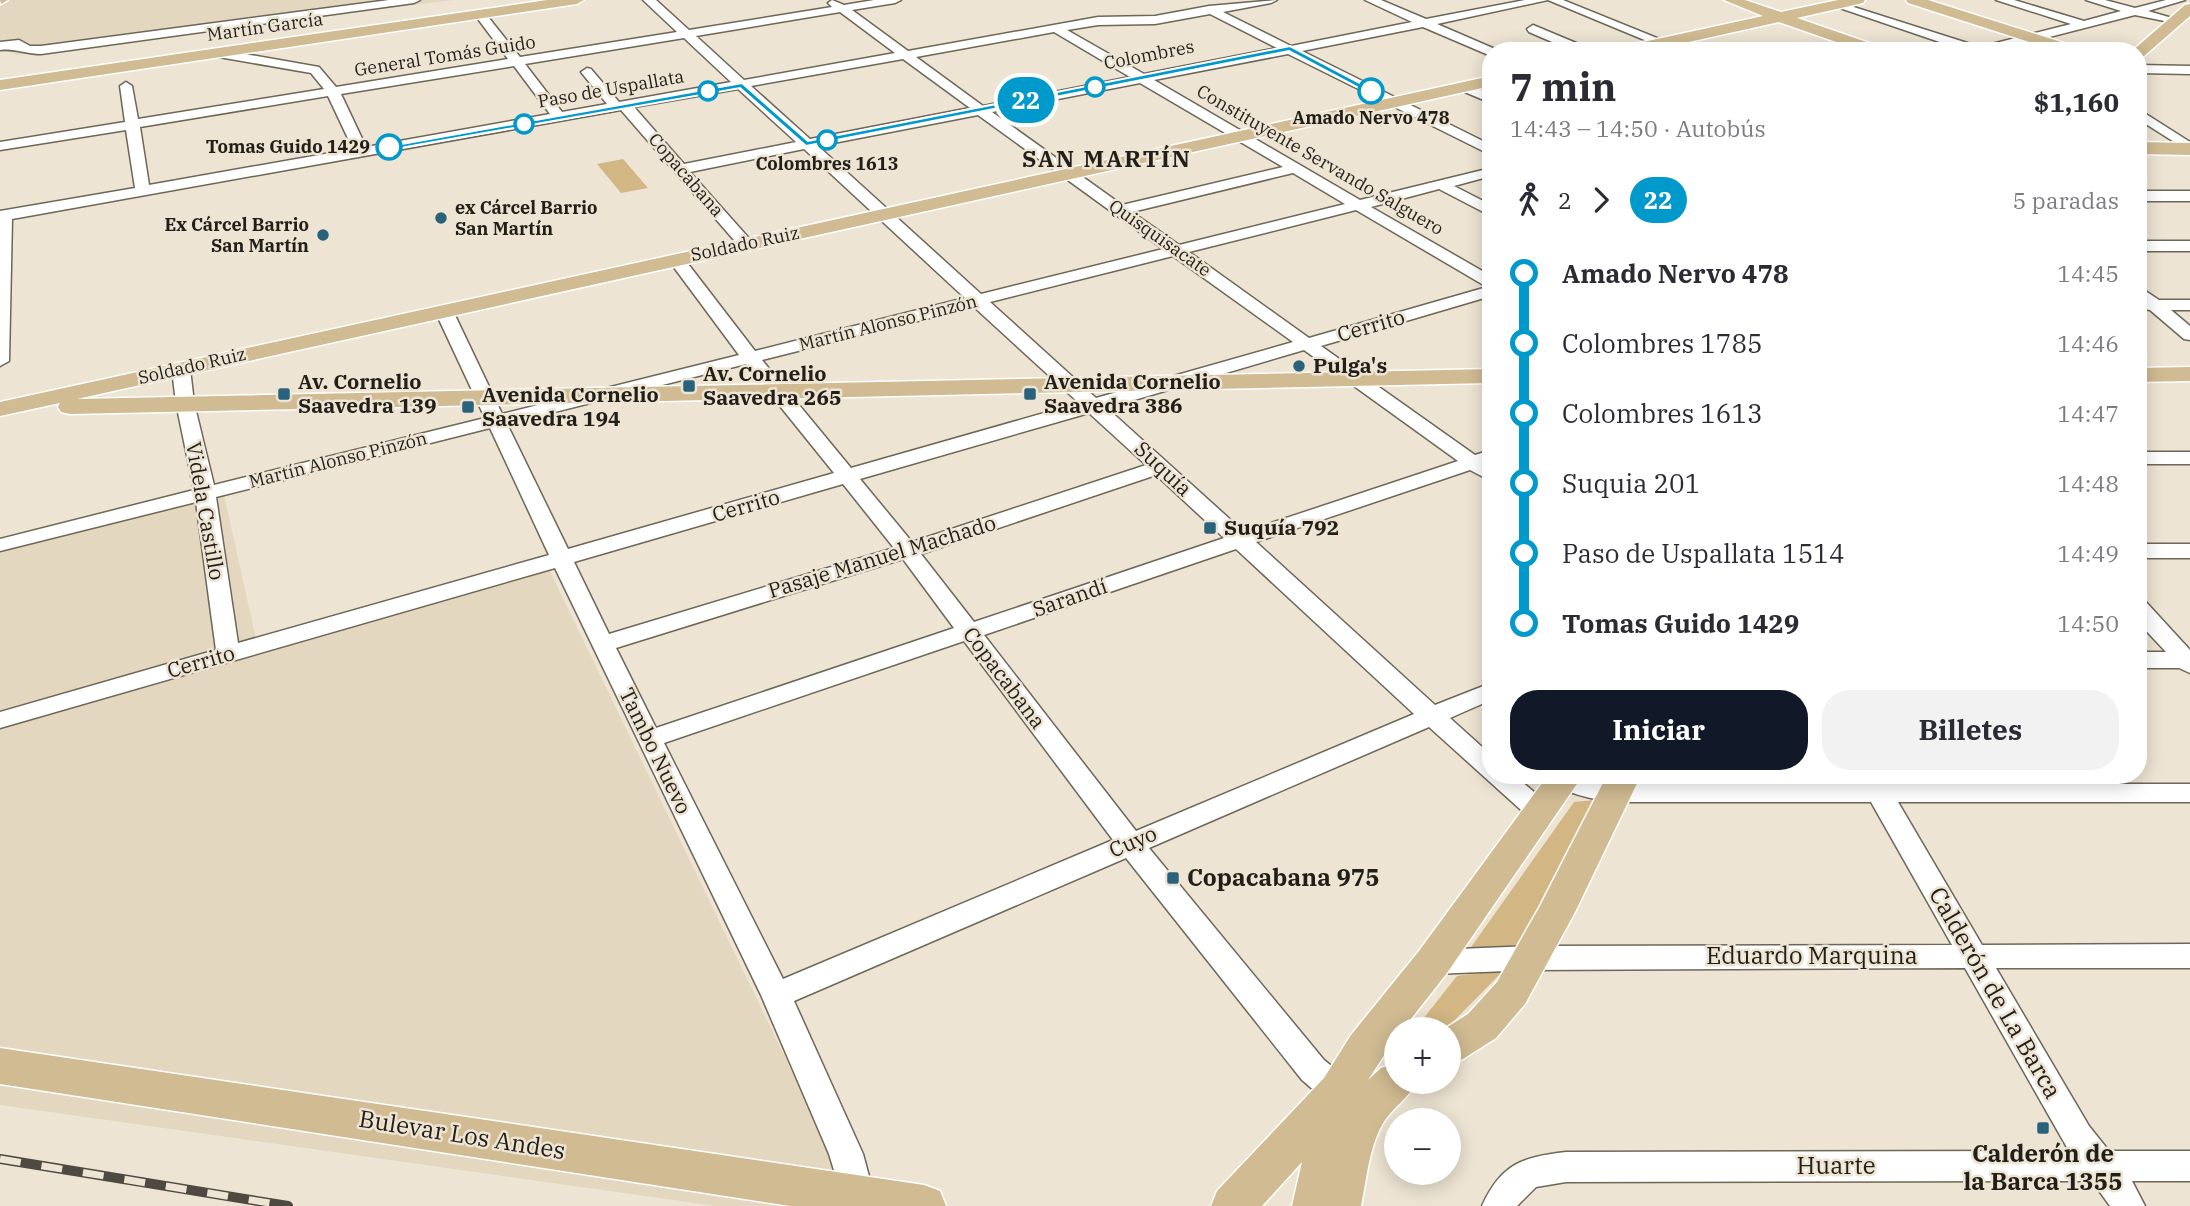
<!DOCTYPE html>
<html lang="es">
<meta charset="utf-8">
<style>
body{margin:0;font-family:"IBM Plex Serif",serif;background:#f2f2f3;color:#2b2b33;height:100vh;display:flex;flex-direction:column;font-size:26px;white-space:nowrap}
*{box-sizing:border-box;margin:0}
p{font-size:23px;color:#7c7c81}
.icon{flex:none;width:38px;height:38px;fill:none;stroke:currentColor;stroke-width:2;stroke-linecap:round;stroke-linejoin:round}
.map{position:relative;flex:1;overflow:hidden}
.drawer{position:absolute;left:1482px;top:42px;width:665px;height:742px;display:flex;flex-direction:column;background:#fff;border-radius:28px;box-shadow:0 4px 18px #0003}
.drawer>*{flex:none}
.badge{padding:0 14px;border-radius:23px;font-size:24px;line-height:46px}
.tools{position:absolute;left:1384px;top:1017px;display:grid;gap:14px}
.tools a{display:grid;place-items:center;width:77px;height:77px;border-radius:50%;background:#fff;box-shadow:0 4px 18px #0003;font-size:35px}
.map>.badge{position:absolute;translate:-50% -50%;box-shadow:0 0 0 4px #fff}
.legs{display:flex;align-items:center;gap:10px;height:77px;padding:0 28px;font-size:23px}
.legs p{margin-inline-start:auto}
.summary{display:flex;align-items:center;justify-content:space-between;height:119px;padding:0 28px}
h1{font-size:38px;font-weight:700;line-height:52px}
.primary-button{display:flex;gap:14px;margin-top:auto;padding:14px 28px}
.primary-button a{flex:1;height:80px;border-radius:28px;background:#111827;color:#fff;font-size:28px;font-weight:700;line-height:80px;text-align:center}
.primary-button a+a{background:#f2f2f3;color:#2b2b33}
ul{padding:0 28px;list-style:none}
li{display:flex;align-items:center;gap:24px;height:70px;font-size:26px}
li i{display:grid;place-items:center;width:10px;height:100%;margin:0 9px;background:currentColor}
li i::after{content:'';width:18px;height:18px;margin:-9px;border:5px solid;border-radius:50%;background:#fff}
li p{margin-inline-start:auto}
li:first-child i{background:linear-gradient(#0000 50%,currentColor 0)}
li:last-child i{background:linear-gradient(currentColor 50%,#0000 0)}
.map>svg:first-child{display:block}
.built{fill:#e4d7c0}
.green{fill:#d2b684}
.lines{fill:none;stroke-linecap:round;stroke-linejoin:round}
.minor-casing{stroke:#6e6657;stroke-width:3}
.major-casing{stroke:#fff;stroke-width:3}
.minor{fill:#fff;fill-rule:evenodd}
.major{fill:#d0bb92;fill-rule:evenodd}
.rail-casing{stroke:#4e4941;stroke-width:10}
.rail{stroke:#ede4d3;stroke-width:7;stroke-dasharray:21;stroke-linecap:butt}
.line-1{fill:#0099cb;stroke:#fff;stroke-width:2}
.stop-1-dot{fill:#fff;stroke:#0099cb;stroke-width:3.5}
.poi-dot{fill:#2a627c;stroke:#ede4d3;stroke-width:2.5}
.labels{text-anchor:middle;stroke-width:5;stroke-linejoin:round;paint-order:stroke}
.far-street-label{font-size:18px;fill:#221f19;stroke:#ede4d3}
.far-stop-label{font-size:18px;font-weight:bold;fill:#221f19;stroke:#ede4d3}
.far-poi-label{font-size:18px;font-weight:bold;fill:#221f19;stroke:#ede4d3;text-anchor:start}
.street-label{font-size:21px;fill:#221f19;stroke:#ede4d3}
.poi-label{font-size:21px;font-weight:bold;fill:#221f19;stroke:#ede4d3;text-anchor:start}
.far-district-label{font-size:23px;font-weight:bold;letter-spacing:2px;fill:#221f19;stroke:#ede4d3}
.near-poi-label{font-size:24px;font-weight:bold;fill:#221f19;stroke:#ede4d3;text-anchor:start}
.near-street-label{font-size:24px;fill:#221f19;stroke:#ede4d3}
</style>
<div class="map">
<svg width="2190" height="1206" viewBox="0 0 2190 1206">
<rect width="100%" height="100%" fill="#ede4d3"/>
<g class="built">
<path d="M 0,0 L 454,0 L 16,55 L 6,47 L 0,47 Z"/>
<path d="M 222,486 L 256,639 L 542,555 L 857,1206 L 716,1206 L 0,1105 L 0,541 Z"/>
</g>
<g class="green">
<path d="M 623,159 L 648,188 L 621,193 L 597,164 Z"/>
<path d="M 1595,800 L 1526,944 L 1469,950 L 1574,802 Z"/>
<path d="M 1504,970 L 1449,1026 L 1415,1029 L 1457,976 Z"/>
</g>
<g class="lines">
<g class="minor-casing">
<g id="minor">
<path d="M 389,0 L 420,0 L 414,3 L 41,54 C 25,54 15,48 0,50 L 0,42 L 19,40 L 30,46 L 41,46 Z"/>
<path d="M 643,0 L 656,0 L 689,30 L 832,7 L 828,3 L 832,0 L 844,5 L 874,0 L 901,0 L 895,3 L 852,10 L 908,51 L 1098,17 L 1155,16 L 1209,6 L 1277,0 L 1271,3 L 1223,12 L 1291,46 L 1412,22 L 1365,0 L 1381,0 L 1426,19 L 1525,0 L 1563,0 L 1689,51 L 1671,51 L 1548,0 L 1437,24 L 1495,49 L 1491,51 L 1491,56 L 1423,27 L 1302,51 L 1491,145 L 1491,155 L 1288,54 L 1154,80 L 1360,200 L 1491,168 L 1491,176 L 1454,186 L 1491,205 L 1491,216 L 1439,189 L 1371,207 L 1491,276 L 1491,296 L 1321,346 L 1475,455 L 1491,450 L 1491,463 L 1488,464 L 1491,466 L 1491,481 L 1470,470 L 1256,542 L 1435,705 L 1491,683 L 1491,700 L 1450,718 L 1491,755 L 1491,775 L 1514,775 L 1548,804 L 1552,811 L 1548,818 L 1539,821 L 1530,818 L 1429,727 L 1149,848 L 1324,1060 L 1350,1081 L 1355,1091 L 1350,1101 C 1329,1109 1318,1093 1302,1080 L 1126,858 L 794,1001 L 863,1154 L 874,1195 L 869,1206 L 845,1206 L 829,1154 L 761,995 L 555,568 L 0,728 L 0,712 L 216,650 L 196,502 L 0,551 L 0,539 L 194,490 L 176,403 L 172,369 L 175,365 L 187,365 L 190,369 L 194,403 L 214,485 L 485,418 L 435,311 L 438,307 L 444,306 L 453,311 L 502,414 L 739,355 L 670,262 L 668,259 L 670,256 L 682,256 L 755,351 L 965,298 L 804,149 L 690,172 L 754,244 L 752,247 L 740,247 L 621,110 L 12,219 L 9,361 L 0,366 L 0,211 L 135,188 L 126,130 L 0,150 L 0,142 L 125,122 L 120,86 L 126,82 L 132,86 L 138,119 L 324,89 L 311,73 L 213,56 L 211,53 L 217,49 L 319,67 L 336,87 L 508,59 L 475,15 L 481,12 L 485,13 L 520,57 L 677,32 ZM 840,12 L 895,53 L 744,80 L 696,36 ZM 1210,14 L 1277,48 L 1144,74 L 1067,30 L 1098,25 L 1155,24 ZM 1054,32 L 1130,77 L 983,106 L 916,57 ZM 684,38 L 731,82 L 619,102 L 591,69 L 587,68 L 581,72 L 607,104 L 562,112 L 525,64 ZM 903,59 L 970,108 L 810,139 L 751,86 ZM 514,66 L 550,114 L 366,147 L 341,94 ZM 1140,83 L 1283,167 L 1122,205 L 992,112 ZM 738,89 L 796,142 L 684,164 L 634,107 ZM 328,96 L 353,149 L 149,185 L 140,127 ZM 978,115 L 1163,249 L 981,294 L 818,146 ZM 1293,173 L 1345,204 L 1179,245 L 1132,212 ZM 1356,210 L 1487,287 L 1309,338 L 1189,252 ZM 1173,256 L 1293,342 L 1096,398 L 990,302 ZM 974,307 L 1079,403 L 851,468 L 762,360 ZM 1304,350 L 1458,461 L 1244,532 L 1107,408 ZM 746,364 L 834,473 L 568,549 L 507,424 ZM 1089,413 L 1146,465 L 912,542 L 860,479 ZM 490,428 L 549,555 L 238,643 L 216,497 ZM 1156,475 L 1224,538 L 974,622 L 921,554 ZM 843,484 L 894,548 L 609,634 L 574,562 ZM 1236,549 L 1414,714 L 1136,831 L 984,635 ZM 903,559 L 954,628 L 656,728 L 616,648 ZM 964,641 L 1113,840 L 783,979 L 664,743 Z"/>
<path d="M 1996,0 L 2014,0 L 2084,21 L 2121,11 L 2086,0 L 2105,0 L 2135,8 L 2166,0 L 2185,0 L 2148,11 L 2179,20 L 2179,24 L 2135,15 L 1995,51 L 1966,51 L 1831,5 L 1841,3 L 1980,47 L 2071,24 Z"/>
<path d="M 1533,25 L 1588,48 L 1590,51 L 1573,51 L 1529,32 L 1527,29 Z"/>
<path d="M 2138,65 L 2190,66 L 2190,74 L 2138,73 Z"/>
<path d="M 1465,83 L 1491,94 L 1491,103 L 1460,90 L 1460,84 Z"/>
<path d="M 2138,109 L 2190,142 L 2190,152 L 2138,119 Z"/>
<rect x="2138" y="191" width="52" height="10"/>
<rect x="2138" y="241" width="52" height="10"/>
<path d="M 2138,286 L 2159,300 L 2190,300 L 2190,310 L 2171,310 L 2190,326 L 2190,340 L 2184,339 L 2150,310 L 2143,309 L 2138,300 Z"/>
<rect x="2138" y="452" width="52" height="12"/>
<rect x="2138" y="544" width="52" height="14"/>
<path d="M 2138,600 L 2146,602 L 2190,650 L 2190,673 L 2179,668 L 2138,668 L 2138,652 L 2166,652 L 2138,622 Z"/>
<path d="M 1552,775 L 1582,775 L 1614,784 L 1861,784 L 1856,775 L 1882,775 L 1887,784 L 2190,784 L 2190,802 L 1898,802 L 1982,945 L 2190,944 L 2190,968 L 1996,968 L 2089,1126 L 2109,1151 L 2190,1151 L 2190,1181 L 2132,1181 L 2145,1206 L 2110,1206 L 2092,1181 L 1566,1182 L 1536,1187 L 1517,1206 L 1482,1206 C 1501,1164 1522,1157 1566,1152 L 2069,1151 L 1965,968 L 1530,970 L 1433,974 L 1423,970 L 1418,962 L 1423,954 L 1433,950 L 1530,946 L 1952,945 L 1871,802 L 1614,802 C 1597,800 1558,793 1550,778 Z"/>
</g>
</g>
<g class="major-casing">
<g id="major">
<path d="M 0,0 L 8,0 L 1,4 Z"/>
<path d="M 547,0 L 584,0 L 577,4 L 0,90 L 0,80 Z"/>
<path d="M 1724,0 L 1745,0 L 1781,12 L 1838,0 L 1865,0 L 1863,3 L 1797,18 L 1884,48 L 1886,51 L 1862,51 L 1779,22 L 1648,51 L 1617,51 L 1625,46 L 1763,16 Z"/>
<path d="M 1906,0 L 1928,0 L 2080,48 L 2082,51 L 2057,51 L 1908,3 Z"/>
<path d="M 2190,4 L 2190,16 L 2144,56 L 2138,58 L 2138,51 L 2132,51 L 2185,5 Z"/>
<path d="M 1491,76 L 1491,86 L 77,399 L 1491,369 L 1491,383 L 70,414 L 61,412 L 58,407 L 60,403 L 0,416 L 0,402 Z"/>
<path d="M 2138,142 L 2190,143 L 2190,155 L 2138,154 Z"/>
<path d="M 2190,367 L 2190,381 L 2138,382 L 2138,368 Z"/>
<path d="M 1548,775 L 1583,775 L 1447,973 L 1403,1029 L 1396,1029 L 1396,1037 L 1368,1080 L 1381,1068 L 1396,1063 L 1396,1082 L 1417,1082 C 1409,1097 1395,1106 1385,1120 C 1369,1144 1367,1178 1361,1206 L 1292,1206 L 1302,1162 L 1262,1206 L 1211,1206 L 1217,1191 L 1324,1078 L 1351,1035 L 1419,951 Z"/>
<path d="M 1607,775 L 1641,775 L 1575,912 L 1525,1004 L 1496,1038 L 1463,1059 L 1449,1064 L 1449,1029 L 1444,1029 L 1468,1014 L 1497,982 L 1540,906 Z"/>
<path d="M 0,1048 L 924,1185 L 940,1191 L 946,1206 L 790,1206 L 0,1084 Z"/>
</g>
</g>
<use href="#minor" class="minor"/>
<use href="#major" class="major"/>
<g class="rail-casing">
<path id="rail" d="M 0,1159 L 288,1206"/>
</g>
<use href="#rail" class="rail"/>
</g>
<path class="line-1" d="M 1290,46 L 1375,91 L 1368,93 L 1289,51 L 806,146 L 740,88 L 389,150 L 385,147 L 742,83 L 808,141 Z"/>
<g class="stop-1-dot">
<circle cx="1095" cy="87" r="9"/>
<circle cx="708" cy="91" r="9"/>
<circle cx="1371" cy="91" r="12"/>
<circle cx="524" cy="124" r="9"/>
<circle cx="827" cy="140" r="9"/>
<circle cx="389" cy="147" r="12"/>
</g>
<g class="poi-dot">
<circle cx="441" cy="218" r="7"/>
<circle cx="323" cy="235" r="7"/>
<circle cx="1299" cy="366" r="7"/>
<rect x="682" y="379" width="14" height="14" rx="3.5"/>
<rect x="277" y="387" width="14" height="14" rx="3.5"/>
<rect x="1023" y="387" width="14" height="14" rx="3.5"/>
<rect x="461" y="400" width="14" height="14" rx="3.5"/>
<rect x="1203" y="521" width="14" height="14" rx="3.5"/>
<rect x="1166" y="871" width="14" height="14" rx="3.5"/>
<rect x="2036" y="1121" width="14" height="14" rx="3.5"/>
</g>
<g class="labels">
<g class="far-street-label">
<text transform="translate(265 27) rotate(-8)" y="6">Martín García</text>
<text transform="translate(1149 55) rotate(-11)" y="6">Colombres</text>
<text transform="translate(445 56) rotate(-9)" y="6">General Tomás Guido</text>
<text transform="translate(611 89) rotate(-10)" y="6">Paso de Uspallata</text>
<text transform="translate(1320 160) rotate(30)" y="6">Constituyente Servando Salguero</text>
<text transform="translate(686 175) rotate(49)" y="6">Copacabana</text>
<text transform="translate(1160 238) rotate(35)" y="6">Quisquisacate</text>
<text transform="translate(745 244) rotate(-12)" y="6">Soldado Ruiz</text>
<text transform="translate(888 323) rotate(-14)" y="6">Martín Alonso Pinzón</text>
<text transform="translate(192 366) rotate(-13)" y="6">Soldado Ruiz</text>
<text transform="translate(338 460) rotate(-14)" y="6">Martín Alonso Pinzón</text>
</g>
<g class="far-stop-label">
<text x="1371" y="124">Amado Nervo 478</text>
<text x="370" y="153" text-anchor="end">Tomas Guido 1429</text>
<text x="827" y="170">Colombres 1613</text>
</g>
<g class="far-poi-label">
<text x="455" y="214">ex Cárcel Barrio<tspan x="455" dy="21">San Martín</tspan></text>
<text x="309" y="231" text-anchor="end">Ex Cárcel Barrio<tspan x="309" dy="21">San Martín</tspan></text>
</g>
<g class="street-label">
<text transform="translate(1371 326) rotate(-16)" y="7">Cerrito</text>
<text transform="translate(1163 469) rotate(43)" y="7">Suquía</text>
<text transform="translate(746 506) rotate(-16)" y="7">Cerrito</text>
<text transform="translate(205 511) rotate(80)" y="7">Videla Castillo</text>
<text transform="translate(882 557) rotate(-17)" y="7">Pasaje Manuel Machado</text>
<text transform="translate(1070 598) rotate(-19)" y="7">Sarandí</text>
<text transform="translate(201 662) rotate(-16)" y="7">Cerrito</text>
<text transform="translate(1004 678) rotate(53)" y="7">Copacabana</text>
<text transform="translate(655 751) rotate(64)" y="7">Tambo Nuevo</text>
<text transform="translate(1133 842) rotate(-23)" y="7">Cuyo</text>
</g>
<g class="poi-label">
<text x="1313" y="373">Pulga's</text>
<text x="703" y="381">Av. Cornelio<tspan x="703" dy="24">Saavedra 265</tspan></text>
<text x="298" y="389">Av. Cornelio<tspan x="298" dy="24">Saavedra 139</tspan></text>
<text x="1044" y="389">Avenida Cornelio<tspan x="1044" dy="24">Saavedra 386</tspan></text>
<text x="482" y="402">Avenida Cornelio<tspan x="482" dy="24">Saavedra 194</tspan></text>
<text x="1224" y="535">Suquía 792</text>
</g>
<g class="far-district-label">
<text x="1107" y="167">SAN MARTÍN</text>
</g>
<g class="near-poi-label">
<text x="1187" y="886">Copacabana 975</text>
<text x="2043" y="1162" text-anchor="middle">Calderón de<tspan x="2043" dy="28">la Barca 1355</tspan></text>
</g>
<g class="near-street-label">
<text x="1812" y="964">Eduardo Marquina</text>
<text transform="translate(1995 993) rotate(60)" y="8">Calderón de La Barca</text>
<text transform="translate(462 1135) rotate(9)" y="8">Bulevar Los Andes</text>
<text x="1836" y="1174">Huarte</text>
</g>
</g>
</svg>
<div class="tools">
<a>+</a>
<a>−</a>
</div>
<b class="badge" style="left:1026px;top:100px;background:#0099cb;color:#fff">22</b>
<section class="drawer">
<div class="summary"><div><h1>7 min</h1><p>14:43 – 14:50 · Autobús</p></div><b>$1,160</b></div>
<div class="legs"><svg class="icon" aria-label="walk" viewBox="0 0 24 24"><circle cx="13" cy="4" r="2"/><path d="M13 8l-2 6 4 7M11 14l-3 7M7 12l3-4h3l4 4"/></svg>2<svg class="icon" aria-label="forward" viewBox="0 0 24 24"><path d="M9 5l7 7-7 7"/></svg><b class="badge" style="background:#0099cb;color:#fff">22</b><p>5 paradas</p></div>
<ul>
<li><i style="color:#0099cb"></i><b>Amado Nervo 478</b><p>14:45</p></li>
<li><i style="color:#0099cb"></i><span>Colombres 1785</span><p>14:46</p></li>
<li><i style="color:#0099cb"></i><span>Colombres 1613</span><p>14:47</p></li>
<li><i style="color:#0099cb"></i><span>Suquia 201</span><p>14:48</p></li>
<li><i style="color:#0099cb"></i><span>Paso de Uspallata 1514</span><p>14:49</p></li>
<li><i style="color:#0099cb"></i><b>Tomas Guido 1429</b><p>14:50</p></li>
</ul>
<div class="primary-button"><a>Iniciar</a><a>Billetes</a></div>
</section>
</div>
